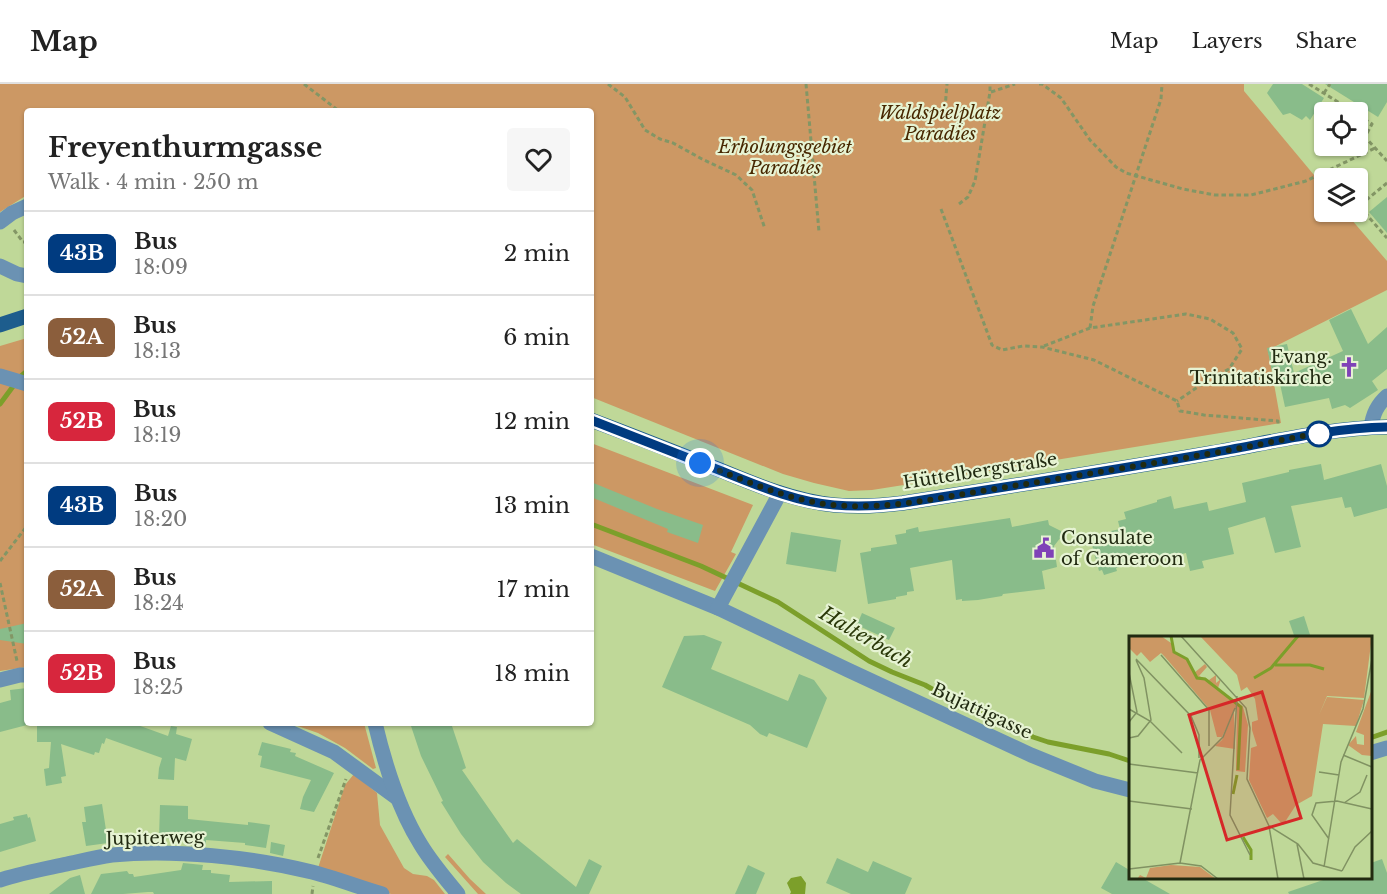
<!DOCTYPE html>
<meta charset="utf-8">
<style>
body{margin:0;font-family:"Libre Baskerville",serif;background:#f6f6f6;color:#222;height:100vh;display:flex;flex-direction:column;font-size:22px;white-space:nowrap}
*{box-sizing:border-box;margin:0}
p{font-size:20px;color:#767676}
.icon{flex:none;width:33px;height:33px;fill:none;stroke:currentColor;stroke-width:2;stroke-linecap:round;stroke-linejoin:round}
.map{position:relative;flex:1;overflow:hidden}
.panel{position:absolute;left:24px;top:24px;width:570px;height:618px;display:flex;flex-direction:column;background:#fff;border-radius:6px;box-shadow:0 2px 4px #0004}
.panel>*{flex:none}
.badge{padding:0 12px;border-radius:9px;font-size:21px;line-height:39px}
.tools{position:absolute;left:1314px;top:18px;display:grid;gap:12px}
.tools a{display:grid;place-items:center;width:54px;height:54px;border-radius:6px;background:#fff;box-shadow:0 2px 4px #0004;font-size:30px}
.you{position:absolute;width:30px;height:30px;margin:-15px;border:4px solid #fff;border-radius:50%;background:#1a73e8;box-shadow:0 0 0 9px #1a73e833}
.map>.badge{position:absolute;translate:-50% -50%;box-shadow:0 0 0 3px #fff}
.round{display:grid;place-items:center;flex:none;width:63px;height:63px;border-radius:6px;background:#f6f6f6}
.headline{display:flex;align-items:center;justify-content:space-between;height:102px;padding:0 24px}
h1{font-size:28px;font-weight:700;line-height:45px}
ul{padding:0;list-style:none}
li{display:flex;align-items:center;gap:18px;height:84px;padding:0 24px;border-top:2px solid #e0e0e0}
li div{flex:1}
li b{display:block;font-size:22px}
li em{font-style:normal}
li .badge{min-width:66px;font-weight:700;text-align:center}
header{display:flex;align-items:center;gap:36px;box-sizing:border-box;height:84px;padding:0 30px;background:#fff;border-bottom:2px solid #e0e0e0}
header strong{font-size:28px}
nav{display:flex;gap:33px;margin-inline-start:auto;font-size:21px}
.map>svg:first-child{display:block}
.green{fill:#cc9864}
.water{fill:#7c9f2a}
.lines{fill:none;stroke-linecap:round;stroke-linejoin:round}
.stream{stroke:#7c9f2a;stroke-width:5}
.building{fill:#89bc8a}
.path{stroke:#839665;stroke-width:3;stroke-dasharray:4.5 3;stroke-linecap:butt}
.minor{stroke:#6b92b3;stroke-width:15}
.major{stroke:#1d5d8d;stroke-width:15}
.line-casing{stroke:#fff;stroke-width:14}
.line{stroke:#003b80;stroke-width:9}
.walk{stroke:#212a11;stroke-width:6;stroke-dasharray:0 10.8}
.stop-dot{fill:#fff;stroke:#003b80;stroke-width:3}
.labels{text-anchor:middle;stroke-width:4.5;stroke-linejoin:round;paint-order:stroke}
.park-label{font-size:18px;font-style:italic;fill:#472700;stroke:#e6f3d3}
.poi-label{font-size:18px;fill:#212a11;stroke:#e6f3d3;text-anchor:end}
.street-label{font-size:18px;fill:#212a11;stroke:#e6f3d3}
.water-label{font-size:20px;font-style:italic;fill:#2a3809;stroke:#e6f3d3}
.inset-river{fill:none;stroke:#7c9f2a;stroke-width:3}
.inset-road{fill:none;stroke:#809262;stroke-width:1.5}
.view{fill:#d62828;fill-opacity:0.15;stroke:#d62828;stroke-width:3}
.inset-edge{fill:none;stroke:#212a11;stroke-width:3}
</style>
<header>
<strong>Map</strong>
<nav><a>Map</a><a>Layers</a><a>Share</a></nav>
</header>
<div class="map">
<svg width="1387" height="810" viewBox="0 0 1387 810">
<rect width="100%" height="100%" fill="#bfd898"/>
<g class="green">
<path d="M 0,0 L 1244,0 L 1244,7 L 1324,103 L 1324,128 L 1345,128 L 1387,177 L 1387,206 L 1268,266 L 1281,339 L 910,400 L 872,406 L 849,407 L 814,399 L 783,390 L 591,313 L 591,27 L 27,27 L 27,111 L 0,128 Z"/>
<path d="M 27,254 L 27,583 L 0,587 L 0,262 Z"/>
<path d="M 591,359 L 753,421 L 731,468 L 736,470 L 715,507 L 591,460 Z"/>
<path d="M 289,639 L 364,639 L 376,684 L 373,685 L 345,664 L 318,649 Z"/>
<path d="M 354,690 L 377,709 L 380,741 L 404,784 L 413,790 L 427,792 L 434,796 L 445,810 L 391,810 L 348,794 L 318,784 L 345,701 Z"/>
<path d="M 448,770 L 470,795 L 486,810 L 478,810 L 445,773 Z"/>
</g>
<path class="water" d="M 801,792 L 806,799 L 805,810 L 790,810 L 791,808 L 787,799 L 791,794 Z"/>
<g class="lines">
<g class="stream">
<path d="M 0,320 L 20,293 L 27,287"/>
<path d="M 591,440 L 701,482 L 778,518 L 869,577 L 892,588 L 925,601 L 960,621 L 1006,639 L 1033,653 L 1048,658 L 1109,670 L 1130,677"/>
<path d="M 1370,654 L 1387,648"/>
</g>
</g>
<g class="building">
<path d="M 1273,0 L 1302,0 L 1324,14 L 1310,36 L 1306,32 L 1302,36 L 1290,29 L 1283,31 L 1267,9 Z"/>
<path d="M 1325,0 L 1387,0 L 1387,18 L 1378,33 Z"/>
<path d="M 1387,113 L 1387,149 L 1369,128 Z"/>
<path d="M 1351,225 L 1368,260 L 1387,243 L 1387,285 L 1372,297 L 1378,306 L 1350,324 L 1345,321 L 1332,325 L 1329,314 L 1285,323 L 1277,286 L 1272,287 L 1267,264 L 1287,260 L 1294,289 L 1343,267 L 1329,236 Z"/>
<path d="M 1321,380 L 1324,396 L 1381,380 L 1387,402 L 1387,424 L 1354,433 L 1351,423 L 1345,424 L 1342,413 L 1291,422 L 1301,463 L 1275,469 L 1265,433 L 1228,444 L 1234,470 L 1202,477 L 1204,484 L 1190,487 L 1186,469 L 1148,479 L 1147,475 L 1116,484 L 1117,487 L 1104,491 L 1102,486 L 1099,487 L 1092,461 L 1113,454 L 1111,447 L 1120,445 L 1118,437 L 1126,435 L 1124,428 L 1157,418 L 1157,416 L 1171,412 L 1174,425 L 1207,418 L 1209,427 L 1246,418 L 1242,399 L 1289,388 L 1289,386 Z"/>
<path d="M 591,398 L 657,425 L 703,441 L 698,459 L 667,448 L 668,445 L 591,413 Z"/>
<path d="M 1010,434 L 1012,443 L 1048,436 L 1049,441 L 1061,447 L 1061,453 L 1054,462 L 1057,483 L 1042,487 L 1045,505 L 1003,510 L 1002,512 L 978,516 L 962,517 L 962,515 L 956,516 L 952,476 L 910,484 L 914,507 L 907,508 L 907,511 L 896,513 L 896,515 L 868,520 L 860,469 L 871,467 L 871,464 L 897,460 L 895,451 L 906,449 L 906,446 L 918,443 L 919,448 Z"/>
<path d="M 791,448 L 841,456 L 836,488 L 786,480 Z"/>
<path d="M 862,529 L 895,544 L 889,556 L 857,541 Z"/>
<path d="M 1304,532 L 1311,554 L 1295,554 L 1289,537 Z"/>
<path d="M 27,539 L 27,560 L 0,556 L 0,545 Z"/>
<path d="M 704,551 L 722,558 L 711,585 L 788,617 L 799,590 L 814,596 L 827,614 L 807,664 L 769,649 L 767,653 L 760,650 L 750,641 L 662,603 L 684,552 Z"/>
<path d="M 27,604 L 27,641 L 0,648 L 0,619 L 11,616 L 10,606 Z"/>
<path d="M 37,639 L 132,639 L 168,652 L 171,642 L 177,643 L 176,650 L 192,655 L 186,677 L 175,674 L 174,696 L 158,695 L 159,684 L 162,674 L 106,654 L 104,660 L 102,659 L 99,669 L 95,668 L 94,671 L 61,660 L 66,692 L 61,693 L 62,699 L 46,702 L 44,685 L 49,684 L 51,658 L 37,658 Z"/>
<path d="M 410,639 L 451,639 L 466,684 L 462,686 L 513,759 L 517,755 L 576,803 L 589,775 L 602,782 L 589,810 L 521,810 L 506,799 L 483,778 L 461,750 L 441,718 L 443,717 L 421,672 Z"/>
<path d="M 262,658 L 291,665 L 290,668 L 296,669 L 295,672 L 334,689 L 314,728 L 300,725 L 303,713 L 311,696 L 260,683 L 262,672 L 258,671 Z"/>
<path d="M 102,720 L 108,759 L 86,762 L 82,738 L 86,738 L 84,723 Z"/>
<path d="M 160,721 L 188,722 L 188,735 L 248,741 L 248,738 L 270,741 L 266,764 L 245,761 L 245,759 L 206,756 L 206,761 L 184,760 L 184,755 L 159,754 Z"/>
<path d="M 27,730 L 28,734 L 30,733 L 36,757 L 0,768 L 0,740 L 14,736 L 13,733 Z"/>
<path d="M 271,758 L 285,761 L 283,772 L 270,769 Z"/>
<path d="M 837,774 L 868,788 L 873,777 L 912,794 L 905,810 L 851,810 L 826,799 Z"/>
<path d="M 1382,775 L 1387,789 L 1387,810 L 1289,810 L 1288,808 L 1329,794 L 1371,794 L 1371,779 Z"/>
<path d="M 1116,778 L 1131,787 L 1131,794 L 1142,794 L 1170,810 L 1112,810 L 1101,804 Z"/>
<path d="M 183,779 L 203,781 L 202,786 L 211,786 L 211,789 L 230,791 L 229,798 L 272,797 L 272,810 L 154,810 L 153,808 L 148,808 L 123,810 L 91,810 L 101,790 L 127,787 L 129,790 L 133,790 L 134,793 L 181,786 Z"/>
<path d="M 748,781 L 765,789 L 756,810 L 735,810 Z"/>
<path d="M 80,791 L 85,810 L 49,810 L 70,794 Z"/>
</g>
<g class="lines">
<g class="path">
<path d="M 304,0 L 339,27"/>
<path d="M 608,0 L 625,13 L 645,46 L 660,55 L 673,59 L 702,75 L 736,91 L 752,106 L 765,145"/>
<path d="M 806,0 L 819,148"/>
<path d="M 1039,0 L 1042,0 L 1061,14 L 1090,56 L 1116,83 L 1126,89 L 1137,92 L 1183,105 L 1215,111 L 1251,111 L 1306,97 L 1375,64"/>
<path d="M 1309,0 L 1354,28"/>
<path d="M 991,8 L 1015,0"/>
<path d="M 1324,9 L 1330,0"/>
<path d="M 945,24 L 947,0"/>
<path d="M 1358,31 L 1372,40 L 1365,53 L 1387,77"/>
<path d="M 1387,99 L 1359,122 L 1387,154"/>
<path d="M 959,120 L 968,113 L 975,97 L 990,8 L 990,0"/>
<path d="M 941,125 L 992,261 L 1002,266 L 1023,262 L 1042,263 L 1094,276 L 1177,317 L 1180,327 L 1204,331 L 1278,337 L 1278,340"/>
<path d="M 14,146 L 23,158 L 27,158"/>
<path d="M 1090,244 L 1093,222 L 1161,15 L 1162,0"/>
<path d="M 1044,262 L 1090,244 L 1186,230 L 1210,235 L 1233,249 L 1242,265 L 1229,285 L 1202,300 L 1177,317"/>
<path d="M 0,477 L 27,442"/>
<path d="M 0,499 L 17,577"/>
<path d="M 318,774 L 346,695"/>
<path d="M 312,810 L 313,802"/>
</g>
<g class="minor">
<path d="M 0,138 L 12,129 L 27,122"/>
<path d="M 0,182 L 17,190 L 27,192"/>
<path d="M 0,292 L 27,300"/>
<path d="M 1371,343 C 1373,330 1377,321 1387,312"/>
<path d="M 591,472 L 718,524 L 848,586 L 1031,671 L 1095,697 L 1130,706"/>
<path d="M 718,524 L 780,409"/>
<path d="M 0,596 L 20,591 L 27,591"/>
<path d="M 270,639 L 334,668 L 397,714"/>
<path d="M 375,639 C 385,681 398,724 421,761 C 432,779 445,794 458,810"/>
<path d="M 1370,669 L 1387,664"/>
<path d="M 0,796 C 22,789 44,785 67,780 C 81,777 97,773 112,771 C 173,765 252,773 312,788 C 335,794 359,803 382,810"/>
</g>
<g class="major">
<path d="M 0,241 L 27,232"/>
<path d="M 591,336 C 634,352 677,369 720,386 C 756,401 795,417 834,421 C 857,423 880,422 903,419 C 1006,403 1108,387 1211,369 C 1269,359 1327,344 1387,343"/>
</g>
</g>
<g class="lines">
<g class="line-casing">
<path id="line" d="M 591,336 C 635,353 680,371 724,388 C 759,402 796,418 834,421 C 857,423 880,422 903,419 C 1006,403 1108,387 1211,369 C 1269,359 1328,344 1387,343"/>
</g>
<use href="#line" class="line"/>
<path class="walk" d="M 700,379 C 743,395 788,417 834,421 C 886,426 937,414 988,406 C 1063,394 1138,382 1213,369 C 1249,363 1284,355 1320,349 L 1319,350"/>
</g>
<defs>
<g id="church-bare" transform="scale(1.62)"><path d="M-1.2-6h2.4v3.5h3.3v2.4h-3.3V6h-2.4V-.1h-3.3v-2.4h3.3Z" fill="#7f42b7" stroke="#e6f3d3" stroke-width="2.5" paint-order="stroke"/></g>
<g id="civic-bare" transform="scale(1.62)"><path d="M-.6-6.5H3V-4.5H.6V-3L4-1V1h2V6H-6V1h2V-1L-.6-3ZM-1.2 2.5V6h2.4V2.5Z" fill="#7f42b7" stroke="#e6f3d3" stroke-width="2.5" paint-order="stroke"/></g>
</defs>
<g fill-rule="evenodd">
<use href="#church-bare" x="1349" y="283"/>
<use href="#civic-bare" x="1044" y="464"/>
</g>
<circle class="stop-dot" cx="1319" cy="350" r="12"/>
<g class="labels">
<g class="park-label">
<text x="940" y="35">Waldspielplatz<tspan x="940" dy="21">Paradies</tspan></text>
<text x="785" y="69">Erholungsgebiet<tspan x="785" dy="21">Paradies</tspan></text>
</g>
<g class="poi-label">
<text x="1332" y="279">Evang.<tspan x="1332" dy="21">Trinitatiskirche</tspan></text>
<text x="1061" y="460" text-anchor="start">Consulate<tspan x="1061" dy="21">of Cameroon</tspan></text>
</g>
<g class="street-label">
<text transform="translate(980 387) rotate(-9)" y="6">Hüttelbergstraße</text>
<text transform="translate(982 627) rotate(25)" y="6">Bujattigasse</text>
<text transform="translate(155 754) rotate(-1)" y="6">Jupiterweg</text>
</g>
<g class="water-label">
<text transform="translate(866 553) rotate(30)" y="7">Halterbach</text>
</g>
</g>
<g transform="translate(1129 552)">
<rect width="243" height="243" fill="#bfd898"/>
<path d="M 0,0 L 32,0 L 42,7 L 43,0 L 45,16 L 59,23 L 65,37 L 76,28 L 78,31 L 70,40 L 80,44 L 87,39 L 87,47 L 92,43 L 89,52 L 114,71 L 119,89 L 116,136 L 107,135 L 108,69 L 93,101 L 88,101 L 81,74 L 36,21 L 32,17 L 21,26 L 12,16 L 8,20 L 0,12 ZM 71,0 L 243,0 L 235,62 L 198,60 L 190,79 L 198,61 L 235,64 L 227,90 L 194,88 L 183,160 L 167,169 L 154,189 L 144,178 L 138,182 L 120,144 L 122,112 L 128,110 L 123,94 L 123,86 L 129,84 L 126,63 L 118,51 L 112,55 L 108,39 ZM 243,53 L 243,120 L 233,119 L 219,109 L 227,100 L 228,108 L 235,109 L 235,99 L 227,96 ZM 105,76 L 106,113 L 86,110 L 93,104 ZM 42,229 L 71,231 L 87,243 L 8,243 L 11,239 L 17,242 L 21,232 Z" fill="#cc9864"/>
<path class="inset-river" d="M 42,0 L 45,16 L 58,23 L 68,42 L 76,43 L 112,71 L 109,134M 146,29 L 181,29 L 195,33M 125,42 L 142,32 L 169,0M 104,158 L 108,139M 114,201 L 122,214 L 122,224"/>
<path class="inset-road" d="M 52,0 L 117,72 L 121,92 L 118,143 L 140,190 L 149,243M 32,19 L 80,74 L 80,110M 7,23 L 62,80 L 70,99 L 70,122M 0,37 L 8,76 L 0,86M 108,60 L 101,179 L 121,219M 0,73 L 21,85 L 53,117M 0,102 L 9,100 L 22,84 L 15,42 L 7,24M 214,119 L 243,131M 0,128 L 69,137M 190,136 L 210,139M 0,165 L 63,173M 215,167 L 231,156 L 238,139M 140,190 L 169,208 L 184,227 L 213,235M 200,203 L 183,179 L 187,167 L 208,165 L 243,173M 168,208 L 175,243M 51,227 L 71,124 L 94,101 L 106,72M 195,231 L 212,126 L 234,73 L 243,23M 0,233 L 51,227 L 72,230 L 89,243M 213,235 L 226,211 L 243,195"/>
<path class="view" d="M 133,56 L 172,182 L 98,204 L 60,79 Z"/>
<rect width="243" height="243" class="inset-edge"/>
</g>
</svg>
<div class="tools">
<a><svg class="icon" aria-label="locate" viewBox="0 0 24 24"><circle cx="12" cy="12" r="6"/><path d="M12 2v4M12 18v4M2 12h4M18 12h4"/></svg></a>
<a><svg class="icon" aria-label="layers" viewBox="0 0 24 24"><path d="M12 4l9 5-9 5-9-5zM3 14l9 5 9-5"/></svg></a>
</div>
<div class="you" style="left:700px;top:379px"></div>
<section class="panel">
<div class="headline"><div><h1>Freyenthurmgasse</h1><p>Walk · 4 min · 250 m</p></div><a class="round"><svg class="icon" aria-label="heart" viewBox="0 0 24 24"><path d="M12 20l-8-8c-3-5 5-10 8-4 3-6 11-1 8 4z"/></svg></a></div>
<ul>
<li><span class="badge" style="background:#003b80;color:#fff">43B</span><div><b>Bus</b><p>18:09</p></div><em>2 min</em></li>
<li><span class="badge" style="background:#8b5e3c;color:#fff">52A</span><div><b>Bus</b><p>18:13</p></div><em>6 min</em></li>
<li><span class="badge" style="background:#d7263d;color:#fff">52B</span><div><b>Bus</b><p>18:19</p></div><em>12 min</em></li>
<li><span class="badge" style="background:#003b80;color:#fff">43B</span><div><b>Bus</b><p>18:20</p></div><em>13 min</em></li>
<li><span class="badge" style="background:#8b5e3c;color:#fff">52A</span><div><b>Bus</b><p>18:24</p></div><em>17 min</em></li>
<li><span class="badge" style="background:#d7263d;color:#fff">52B</span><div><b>Bus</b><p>18:25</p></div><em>18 min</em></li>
</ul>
</section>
</div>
